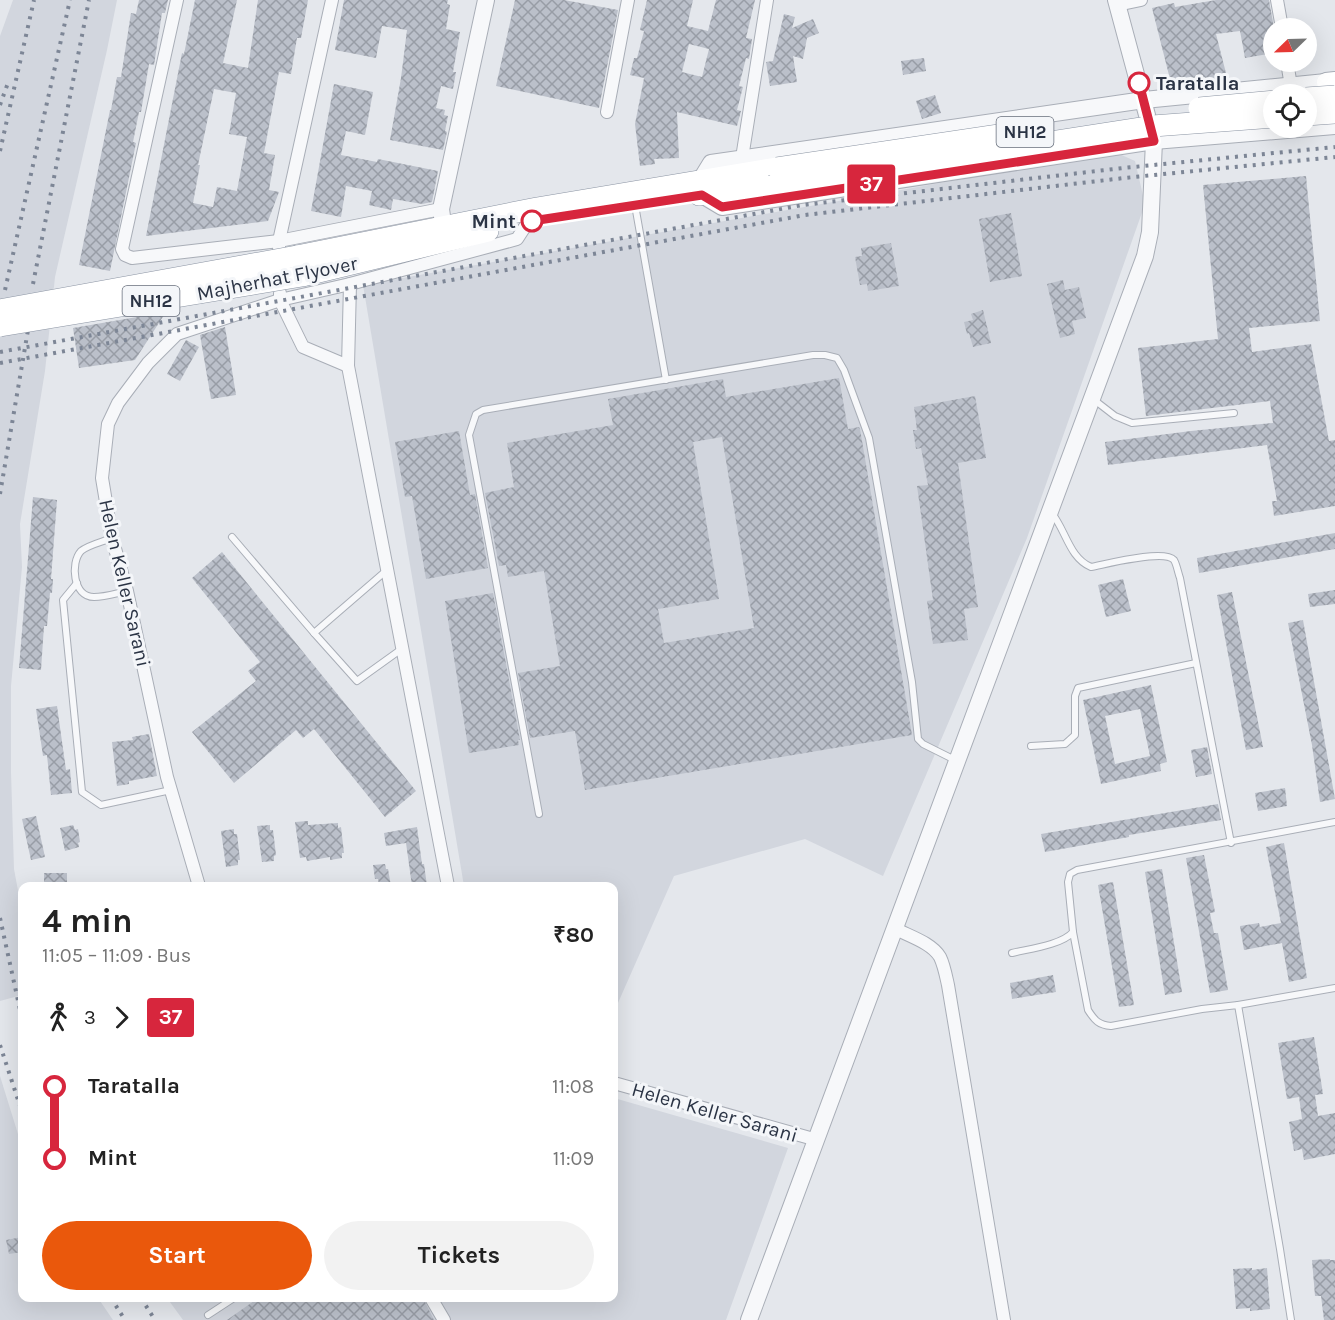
<!DOCTYPE html>
<meta charset="utf-8">
<style>
body{margin:0;font-family:Karla,sans-serif;background:#f2f2f2;color:#222;height:100vh;display:flex;flex-direction:column;font-size:22px;white-space:nowrap}
*{box-sizing:border-box;margin:0}
p{font-size:20px;color:#767676}
.icon{flex:none;width:33px;height:33px;fill:none;stroke:currentColor;stroke-width:2;stroke-linecap:round;stroke-linejoin:round}
.map{position:relative;flex:1;overflow:hidden}
.details{position:absolute;left:18px;top:882px;width:600px;height:420px;display:flex;flex-direction:column;background:#fff;border-radius:12px;box-shadow:0 6px 24px #0002}
.details>*{flex:none}
.badge{padding:0 12px;border-radius:4px;font-size:21px;line-height:39px}
.needle{width:39px;rotate:247deg}
.controls{position:absolute;left:1263px;top:18px;display:grid;gap:12px}
.controls a{display:grid;place-items:center;width:54px;height:54px;border-radius:50%;background:#fff;box-shadow:0 6px 24px #0002;font-size:30px}
.map>.badge{position:absolute;translate:-50% -50%;box-shadow:0 0 0 3px #fff}
.legs{display:flex;align-items:center;gap:9px;height:66px;padding:0 24px;font-size:20px}
.legs p{margin-inline-start:auto}
.summary{display:flex;align-items:center;justify-content:space-between;height:102px;padding:0 24px}
h1{font-size:33px;font-weight:700;line-height:45px}
.action{display:flex;gap:12px;margin-top:auto;padding:12px 24px}
.action a{flex:1;height:69px;border-radius:36px;background:#ea580c;color:#fff;font-size:24px;font-weight:700;line-height:69px;text-align:center}
.action a+a{background:#f2f2f2;color:#222}
ul{padding:0 24px;list-style:none}
li{display:flex;align-items:center;gap:21px;height:72px;font-size:22px}
li i{display:grid;place-items:center;width:9px;height:100%;margin:0 8px;background:currentColor}
li i::after{content:'';width:15px;height:15px;margin:-8px;border:4px solid;border-radius:50%;background:#fff}
li p{margin-inline-start:auto}
li:first-child i{background:linear-gradient(#0000 50%,currentColor 0)}
li:last-child i{background:linear-gradient(currentColor 50%,#0000 0)}
.map>svg:first-child{display:block}
.built{fill:#d2d6de}
.building{fill:url(#building-cross-hatch);fill-rule:evenodd}
.lines{fill:none;stroke-linecap:round;stroke-linejoin:round}
.service-casing{stroke:#a9aeb7;stroke-width:8}
.minor-casing{stroke:#a9aeb7;stroke-width:14}
.tertiary-casing{stroke:#a9aeb7;stroke-width:18}
.secondary-casing{stroke:#a9aeb7;stroke-width:20}
.trunk-casing{stroke:#8b94a3;stroke-width:22}
.service{stroke:#f7f8fa;stroke-width:6}
.minor{stroke:#f7f8fa;stroke-width:12}
.tertiary{stroke:#f7f8fa;stroke-width:16}
.secondary{stroke:#fff;stroke-width:18}
.trunk{stroke:#fff;stroke-width:21}
.rail{stroke:#7d8696;stroke-width:4;stroke-dasharray:3 6;stroke-linecap:butt}
.trunk-bridge-casing{stroke:#8b94a3;stroke-width:22;stroke-linecap:butt}
.trunk-bridge{stroke:#fff;stroke-width:21}
.line-1-casing{stroke:#fff;stroke-width:14}
.line-1{stroke:#d7263d;stroke-width:9}
.stop-1-dot{fill:#fff;stroke:#d7263d;stroke-width:3}
.labels{text-anchor:middle;stroke-width:6;stroke-linejoin:round;paint-order:stroke}
.shield{fill:#f4f6f9;stroke:#676e7b;stroke-width:1.5}
.shield-label{font-size:18px;font-weight:bold;fill:#2b3445}
.stop-label{font-size:20px;font-weight:bold;fill:#2b3445;stroke:#f4f6f9;text-anchor:start}
.street-label{font-size:20px;fill:#2b3445;stroke:#f4f6f9}
</style>
<div class="map">
<svg width="1335" height="1320" viewBox="0 0 1335 1320">
<defs>
<pattern id="building-cross-hatch" width="8" height="8" patternUnits="userSpaceOnUse" patternTransform="scale(1.5)"><rect width="8" height="8" fill="#bbc0ca"/><path d="M0 0l8 8M0 8l8-8" fill="none" stroke="#989da6"/></pattern>
</defs>
<rect width="100%" height="100%" fill="#e4e7ec"/>
<g class="built">
<path d="M 13,0 L 117,0 L 107,50 L 55,277 L 45,371 L 20,524 L 22,567 L 11,686 L 11,772 L 14,869 L 22,912 L 22,995 L 0,1001 L 0,36 Z"/>
<path d="M 1115,152 L 1135,161 L 1145,204 L 1027,538 L 883,876 L 805,839 L 674,876 L 614,1012 L 614,886 L 464,886 L 363,285 Z"/>
<path d="M 0,1076 L 22,1147 L 22,1298 L 98,1298 L 113,1320 L 0,1320 Z"/>
<path d="M 614,1098 L 788,1148 L 726,1320 L 183,1320 L 167,1298 L 614,1298 Z"/>
</g>
<g class="building">
<path d="M 139,0 L 168,0 L 165,13 L 162,13 L 154,65 L 149,64 L 141,112 L 139,112 L 133,142 L 136,143 L 110,271 L 79,265 L 110,110 L 111,110 L 117,77 L 121,77 L 131,13 L 136,14 Z"/>
<path d="M 195,0 L 237,0 L 223,63 L 248,68 L 258,0 L 308,0 L 301,38 L 297,38 L 291,74 L 279,72 L 264,153 L 275,155 L 269,190 L 279,192 L 268,221 L 146,236 L 182,53 L 184,54 ZM 214,89 L 236,93 L 229,134 L 247,137 L 237,191 L 217,187 L 213,207 L 193,203 L 200,165 L 198,165 Z"/>
<path d="M 344,0 L 448,0 L 447,4 L 450,5 L 446,29 L 460,32 L 453,72 L 456,72 L 453,89 L 441,86 L 436,108 L 445,110 L 444,115 L 448,116 L 445,131 L 447,132 L 443,150 L 390,140 L 401,78 L 407,30 L 382,26 L 376,58 L 335,50 Z"/>
<path d="M 515,0 L 564,0 L 618,10 L 599,108 L 496,86 Z"/>
<path d="M 647,0 L 693,0 L 687,26 L 708,31 L 716,0 L 755,0 L 746,38 L 752,39 L 749,59 L 746,58 L 739,86 L 743,87 L 737,110 L 741,111 L 737,126 L 677,112 L 679,158 L 654,159 L 655,164 L 640,166 L 635,124 L 644,78 L 630,75 L 634,58 L 637,58 L 644,31 L 640,30 ZM 689,44 L 709,49 L 702,77 L 682,72 Z"/>
<path d="M 1216,0 L 1269,0 L 1274,28 L 1274,53 L 1245,58 L 1240,31 L 1216,34 L 1228,81 L 1172,87 L 1152,8 L 1174,3 L 1175,7 Z"/>
<path d="M 784,14 L 795,17 L 792,28 L 813,19 L 819,33 L 807,38 L 803,59 L 793,56 L 797,82 L 770,86 L 766,62 L 773,61 Z"/>
<path d="M 924,58 L 926,71 L 903,75 L 901,61 Z"/>
<path d="M 334,84 L 373,92 L 365,135 L 346,131 L 341,155 L 377,162 L 378,159 L 438,171 L 432,202 L 422,204 L 393,199 L 391,210 L 369,205 L 372,191 L 346,186 L 341,217 L 311,211 Z"/>
<path d="M 935,95 L 941,113 L 922,119 L 916,101 Z"/>
<path d="M 1306,176 L 1320,321 L 1249,328 L 1252,352 L 1311,344 L 1329,441 L 1335,440 L 1335,506 L 1274,516 L 1272,501 L 1277,501 L 1267,445 L 1108,465 L 1105,442 L 1191,431 L 1273,423 L 1270,401 L 1146,416 L 1138,348 L 1218,339 L 1203,185 Z"/>
<path d="M 1011,213 L 1022,276 L 990,282 L 979,219 Z"/>
<path d="M 891,243 L 899,286 L 868,291 L 867,284 L 860,285 L 855,257 L 862,256 L 861,248 Z"/>
<path d="M 1063,280 L 1065,290 L 1079,287 L 1086,318 L 1072,321 L 1075,334 L 1060,338 L 1047,284 Z"/>
<path d="M 983,310 L 991,343 L 973,347 L 969,333 L 967,334 L 964,322 L 973,320 L 971,314 Z"/>
<path d="M 166,312 L 135,360 L 79,368 L 73,328 Z"/>
<path d="M 225,327 L 236,395 L 211,399 L 200,335 Z"/>
<path d="M 186,340 L 199,347 L 180,381 L 167,374 Z"/>
<path d="M 839,378 L 848,429 L 859,427 L 860,429 L 912,735 L 585,790 L 575,731 L 530,738 L 518,673 L 560,666 L 544,571 L 508,577 L 506,565 L 499,566 L 485,493 L 514,487 L 507,443 L 613,425 L 608,399 L 723,379 L 726,397 ZM 722,437 L 754,628 L 664,643 L 658,609 L 719,599 L 693,442 Z"/>
<path d="M 975,396 L 986,458 L 958,463 L 978,607 L 964,609 L 968,640 L 933,644 L 927,601 L 933,600 L 917,486 L 928,485 L 921,448 L 916,449 L 913,430 L 917,430 L 914,407 Z"/>
<path d="M 459,431 L 470,495 L 475,494 L 488,568 L 426,579 L 412,496 L 405,497 L 395,442 Z"/>
<path d="M 33,497 L 57,500 L 51,579 L 53,579 L 52,593 L 50,593 L 47,626 L 44,626 L 41,670 L 19,668 Z"/>
<path d="M 1335,533 L 1335,549 L 1199,573 L 1197,558 Z"/>
<path d="M 222,552 L 416,791 L 385,817 L 314,729 L 303,738 L 296,730 L 234,783 L 192,732 L 256,681 L 248,671 L 260,662 L 192,578 Z"/>
<path d="M 1123,579 L 1131,611 L 1106,617 L 1098,585 Z"/>
<path d="M 1335,590 L 1335,604 L 1310,607 L 1308,594 Z"/>
<path d="M 1232,592 L 1263,747 L 1246,750 L 1217,595 Z"/>
<path d="M 493,593 L 520,740 L 518,740 L 519,745 L 469,753 L 445,601 Z"/>
<path d="M 1303,620 L 1335,799 L 1320,802 L 1312,745 L 1288,623 Z"/>
<path d="M 1151,685 L 1167,762 L 1160,764 L 1161,771 L 1101,784 L 1083,700 ZM 1140,709 L 1150,756 L 1115,764 L 1105,716 Z"/>
<path d="M 57,706 L 66,770 L 70,769 L 72,793 L 51,795 L 47,755 L 43,756 L 36,709 Z"/>
<path d="M 149,734 L 157,776 L 129,781 L 129,784 L 117,786 L 112,742 L 133,740 L 132,737 Z"/>
<path d="M 1207,747 L 1212,774 L 1196,777 L 1191,750 Z"/>
<path d="M 1285,788 L 1287,806 L 1258,811 L 1255,793 Z"/>
<path d="M 1218,804 L 1221,820 L 1129,835 L 1129,837 L 1045,852 L 1041,834 Z"/>
<path d="M 36,816 L 45,857 L 31,860 L 22,819 Z"/>
<path d="M 308,821 L 308,825 L 338,823 L 338,828 L 341,827 L 344,853 L 342,853 L 342,858 L 330,860 L 330,857 L 307,861 L 306,857 L 300,858 L 295,822 Z"/>
<path d="M 73,825 L 75,830 L 78,829 L 80,842 L 78,843 L 79,847 L 65,851 L 60,828 Z"/>
<path d="M 270,825 L 270,830 L 273,830 L 276,855 L 274,856 L 274,861 L 262,862 L 257,826 Z"/>
<path d="M 417,827 L 422,864 L 424,864 L 427,886 L 412,886 L 406,843 L 386,846 L 384,833 Z"/>
<path d="M 234,829 L 234,834 L 237,834 L 240,860 L 238,860 L 238,865 L 226,867 L 221,831 Z"/>
<path d="M 1284,843 L 1307,978 L 1289,982 L 1282,943 L 1244,950 L 1240,926 L 1259,923 L 1260,927 L 1281,923 L 1266,847 Z"/>
<path d="M 1204,855 L 1215,912 L 1210,913 L 1214,933 L 1218,933 L 1228,990 L 1210,993 L 1186,858 Z"/>
<path d="M 385,864 L 386,869 L 388,869 L 391,886 L 379,886 L 378,879 L 375,879 L 373,865 Z"/>
<path d="M 1162,869 L 1182,992 L 1165,995 L 1145,872 Z"/>
<rect x="44" y="873" width="23" height="13"/>
<path d="M 1113,882 L 1134,1005 L 1119,1007 L 1098,885 Z"/>
<path d="M 1053,975 L 1056,992 L 1012,999 L 1010,983 Z"/>
<path d="M 1314,1037 L 1323,1094 L 1315,1095 L 1318,1116 L 1335,1113 L 1335,1154 L 1304,1160 L 1302,1149 L 1294,1151 L 1289,1122 L 1302,1119 L 1299,1097 L 1287,1099 L 1278,1043 Z"/>
<path d="M 22,1237 L 22,1252 L 9,1254 L 6,1240 Z"/>
<path d="M 1330,1259 L 1330,1260 L 1335,1260 L 1335,1320 L 1324,1320 L 1321,1296 L 1315,1296 L 1312,1260 Z"/>
<path d="M 1252,1268 L 1252,1270 L 1267,1268 L 1270,1309 L 1250,1311 L 1250,1308 L 1236,1309 L 1233,1269 Z"/>
<path d="M 258,1298 L 423,1298 L 434,1320 L 227,1320 Z"/>
</g>
<g class="lines">
<g class="service-casing">
<g id="service">
<path d="M 635,205 L 666,380"/>
<path d="M 1093,399 L 1115,416 L 1132,423 L 1234,413"/>
<path d="M 1051,512 C 1066,530 1069,558 1091,567 C 1107,564 1164,549 1174,560 C 1177,565 1178,573 1180,578 L 1231,843"/>
<path d="M 232,537 L 314,633"/>
<path d="M 112,538 C 102,542 88,545 81,551 C 70,563 73,597 94,597 C 105,597 117,593 127,591"/>
<path d="M 387,570 L 314,633 L 357,681 L 403,648"/>
<path d="M 77,583 L 63,600 L 82,792 L 101,805 L 171,790"/>
<path d="M 1031,746 L 1065,744 L 1075,735 L 1075,696 L 1078,688 L 1196,663"/>
<path d="M 539,814 L 469,435 L 476,414 L 483,410 L 813,355 L 825,355 L 837,358 L 844,370 L 869,438 L 912,682 L 918,739 L 923,744 L 955,760"/>
<path d="M 1073,932 L 1088,1010 C 1095,1021 1099,1025 1111,1026 L 1202,1009 L 1238,1005 L 1280,1249 L 1291,1320"/>
<path d="M 1012,953 C 1028,949 1062,945 1073,932 L 1068,882 L 1070,874 L 1077,870 L 1335,822"/>
<path d="M 1238,1005 L 1335,988"/>
<path d="M 208,1315 L 234,1298"/>
</g>
</g>
<g class="minor-casing">
<g id="minor">
<path d="M 177,0 L 122,249 L 125,255 L 132,258 L 279,241 L 441,209"/>
<path d="M 1277,0 L 1282,28"/>
<path d="M 1117,5 L 1141,0"/>
<path d="M 1287,62 L 1291,86"/>
<path d="M 607,112 L 628,0"/>
<path d="M 742,158 L 767,0"/>
<path d="M 279,248 L 279,241 L 332,0"/>
<path d="M 350,284 L 348,366 L 448,886"/>
<path d="M 280,293 L 280,300 L 303,347 L 348,366"/>
<path d="M 199,886 L 167,777 L 127,591 L 112,538 L 102,478 L 108,424 L 118,403 L 148,363 L 177,334 L 280,300 L 350,284 L 517,239 L 528,222"/>
<path d="M 896,929 C 909,936 932,943 940,957 C 944,965 946,976 948,985 L 1004,1320"/>
<path d="M 614,1083 L 817,1140"/>
<path d="M 431,1298 L 444,1320"/>
</g>
</g>
<g class="tertiary-casing">
<g id="tertiary">
<path d="M 700,181 L 711,163 L 1144,100 L 1326,82"/>
<path d="M 702,195 L 722,207 L 1154,141 L 1335,126"/>
<path d="M 445,238 L 441,209 L 486,0"/>
<path d="M 749,1320 L 1145,256 L 1150,232 L 1154,141 L 1116,0"/>
</g>
</g>
<g class="secondary-casing">
<path id="secondary" d="M 1332,109 L 1326,82 L 1335,81"/>
</g>
<g class="trunk-casing">
<g id="trunk">
<path d="M 699,195 L 770,186"/>
<path d="M 297,256 L 537,208 L 777,168"/>
<path d="M 302,276 L 488,231"/>
</g>
</g>
<use href="#service" class="service"/>
<use href="#minor" class="minor"/>
<use href="#tertiary" class="tertiary"/>
<use href="#secondary" class="secondary"/>
<use href="#trunk" class="trunk"/>
<g class="rail">
<path d="M 0,105 L 9,80"/>
<path d="M 0,151 L 34,0"/>
<path d="M 33,284 L 89,0"/>
<path d="M 5,290 L 70,0"/>
<path d="M 0,352 L 803,205 L 1123,168 L 1335,147"/>
<path d="M 0,363 L 805,215 L 1124,178 L 1335,157"/>
<path d="M 0,494 L 28,330"/>
<path d="M 0,918 L 22,1019"/>
<path d="M 0,1045 L 22,1112"/>
<path d="M 111,1298 L 125,1320"/>
<path d="M 141,1298 L 155,1320"/>
</g>
<g class="trunk-bridge-casing">
<g id="trunk-bridge">
<path d="M 1306,98 L 1335,96"/>
<path d="M 1199,108 L 1274,101"/>
<path d="M 1306,115 L 1335,113"/>
<path d="M 777,168 L 999,135"/>
<path d="M 770,186 L 1153,126 L 1274,117"/>
<path d="M 0,310 L 297,256"/>
<path d="M 0,326 L 302,276"/>
</g>
</g>
<use href="#trunk-bridge" class="trunk-bridge"/>
</g>
<g class="lines">
<g class="line-1-casing">
<path id="line-1" d="M 532,221 L 702,195 L 722,207 L 1154,141 L 1139,83"/>
</g>
<use href="#line-1" class="line-1"/>
</g>
<g class="stop-1-dot">
<circle cx="1139" cy="83" r="10"/>
<circle cx="532" cy="221" r="10"/>
</g>
<g class="labels">
<g class="shield">
<rect x="996.5" y="117" width="57" height="30" rx="4.5"/>
<rect x="122.5" y="286" width="57" height="30" rx="4.5"/>
</g>
<g class="shield-label">
<text x="1025" y="138">NH12</text>
<text x="151" y="307">NH12</text>
</g>
<g class="stop-label">
<text x="1156" y="90">Taratalla</text>
<text x="516" y="228" text-anchor="end">Mint</text>
</g>
<g class="street-label">
<text transform="translate(277 278) rotate(-11)" y="7">Majherhat Flyover</text>
<text transform="translate(125 583) rotate(77)" y="7">Helen Keller Sarani</text>
<text transform="translate(715 1112) rotate(16)" y="7">Helen Keller Sarani</text>
</g>
</g>
</svg>
<div class="controls">
<a><svg class="needle" viewBox="-14 -14 28 28"><path d="M0-13l5 13h-10z" fill="#e53935"/><path d="M0 13l5-13h-10z" fill="#767676"/></svg></a>
<a><svg class="icon" aria-label="locate" viewBox="0 0 24 24"><circle cx="12" cy="12" r="6"/><path d="M12 2v4M12 18v4M2 12h4M18 12h4"/></svg></a>
</div>
<b class="badge" style="left:871px;top:184px;background:#d7263d;color:#fff">37</b>
<section class="details">
<div class="summary"><div><h1>4 min</h1><p>11:05 – 11:09 · Bus</p></div><b>₹80</b></div>
<div class="legs"><svg class="icon" aria-label="walk" viewBox="0 0 24 24"><circle cx="13" cy="4" r="2"/><path d="M13 8l-2 6 4 7M11 14l-3 7M7 12l3-4h3l4 4"/></svg>3<svg class="icon" aria-label="forward" viewBox="0 0 24 24"><path d="M9 5l7 7-7 7"/></svg><b class="badge" style="background:#d7263d;color:#fff">37</b></div>
<ul>
<li><i style="color:#d7263d"></i><b>Taratalla</b><p>11:08</p></li>
<li><i style="color:#d7263d"></i><b>Mint</b><p>11:09</p></li>
</ul>
<div class="action"><a>Start</a><a>Tickets</a></div>
</section>
</div>
